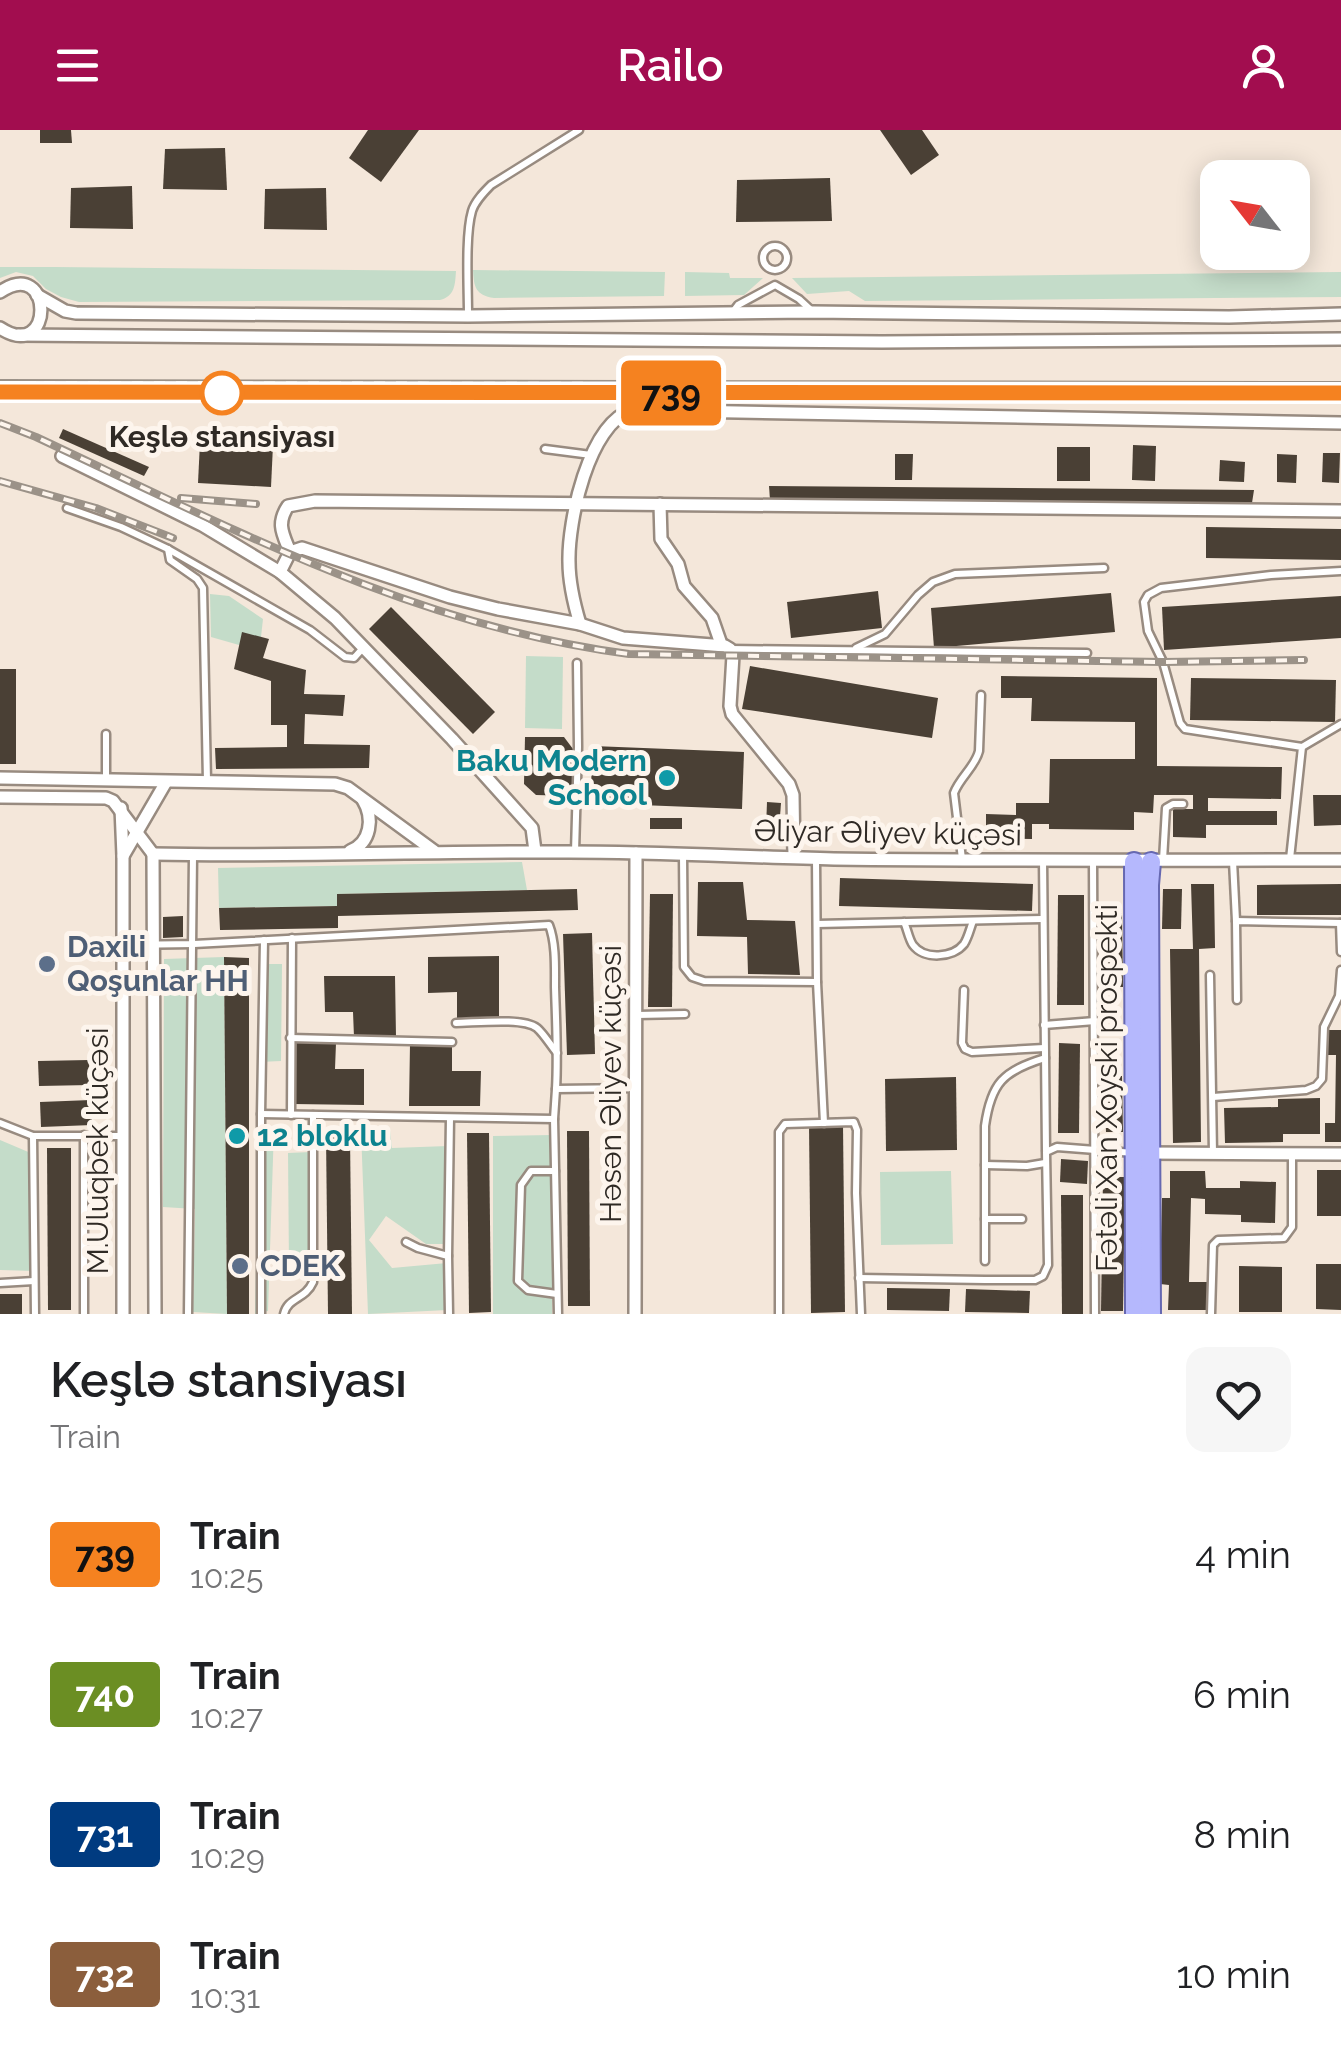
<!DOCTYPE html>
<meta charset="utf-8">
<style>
body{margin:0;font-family:Raleway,sans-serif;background:#f6f6f6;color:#202124;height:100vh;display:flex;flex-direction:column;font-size:38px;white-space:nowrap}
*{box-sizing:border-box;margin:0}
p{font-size:32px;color:#757577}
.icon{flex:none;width:55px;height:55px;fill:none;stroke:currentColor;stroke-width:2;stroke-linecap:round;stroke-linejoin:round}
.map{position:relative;height:1184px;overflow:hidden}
.side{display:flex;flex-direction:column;background:#fff;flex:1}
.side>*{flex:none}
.badge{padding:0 20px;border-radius:8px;font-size:35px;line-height:65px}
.needle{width:65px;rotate:301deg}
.fabs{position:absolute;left:1200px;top:30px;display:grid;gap:20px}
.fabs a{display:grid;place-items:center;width:110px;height:110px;border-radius:20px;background:#fff;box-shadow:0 5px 25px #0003;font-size:50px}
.map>.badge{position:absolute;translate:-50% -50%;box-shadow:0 0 0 5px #fff}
.round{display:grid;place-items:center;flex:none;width:105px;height:105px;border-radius:20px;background:#f6f6f6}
.head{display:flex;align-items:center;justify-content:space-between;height:170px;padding:0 50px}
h1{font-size:48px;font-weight:600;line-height:75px}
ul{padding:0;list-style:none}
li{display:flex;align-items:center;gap:30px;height:140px;padding:0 50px}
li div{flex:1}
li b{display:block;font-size:38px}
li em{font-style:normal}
li .badge{min-width:110px;font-weight:700;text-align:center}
header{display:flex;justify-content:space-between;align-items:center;height:130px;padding:0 50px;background:#a20d4f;color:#fff;font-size:45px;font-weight:600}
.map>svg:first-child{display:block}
.green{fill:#c4dcc9}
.building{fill:#4a4035}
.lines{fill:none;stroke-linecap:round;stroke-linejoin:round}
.service-casing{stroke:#988b80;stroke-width:11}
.minor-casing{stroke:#988b80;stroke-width:16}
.primary-casing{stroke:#6668b1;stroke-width:22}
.service{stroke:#fff;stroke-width:6}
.minor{stroke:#fff;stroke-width:11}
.primary{stroke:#b5b8fd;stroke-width:18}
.rail-casing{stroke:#9b9288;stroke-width:8}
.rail{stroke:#fdf5ed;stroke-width:4;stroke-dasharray:11;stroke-linecap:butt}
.line-casing{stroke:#fff;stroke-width:22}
.line{stroke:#f58220;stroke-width:15}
.stop-dot{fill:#fff;stroke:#f58220;stroke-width:5}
.culture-dot{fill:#0f9aa8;stroke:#fdf5ed;stroke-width:4}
.service-dot{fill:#5c6f8a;stroke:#fdf5ed;stroke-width:4}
.labels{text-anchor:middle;stroke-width:10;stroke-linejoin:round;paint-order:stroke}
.stop-label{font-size:30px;font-weight:bold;fill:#2f2a25;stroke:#fdf5ed}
.culture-label{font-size:30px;font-weight:bold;fill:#0d838f;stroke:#fdf5ed;text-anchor:end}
.street-label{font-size:30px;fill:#2f2a25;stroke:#fdf5ed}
.service-label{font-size:30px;font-weight:bold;fill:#4e5e75;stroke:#fdf5ed;text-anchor:start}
</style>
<header><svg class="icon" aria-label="menu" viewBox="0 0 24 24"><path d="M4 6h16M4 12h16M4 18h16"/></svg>Railo<svg class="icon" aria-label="person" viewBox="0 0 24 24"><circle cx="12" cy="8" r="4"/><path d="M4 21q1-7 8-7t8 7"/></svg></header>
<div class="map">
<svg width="1341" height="1184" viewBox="0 0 1341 1184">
<rect width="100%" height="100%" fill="#f4e7da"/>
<g class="green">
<path d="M 0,137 L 55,137 L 456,141 C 455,155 455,166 440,170 L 79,172 L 61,167 L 46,159 L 33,146 L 16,142 L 0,148 Z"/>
<path d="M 473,140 L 665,142 L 664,166 L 494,168 C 475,165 474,157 473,140 Z"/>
<path d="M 685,142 L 729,143 L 730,148 L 763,148 L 744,165 L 685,166 Z"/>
<path d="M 1341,142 L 1341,167 L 865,171 L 849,161 L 807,164 L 792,148 Z"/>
<path d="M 210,464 L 229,466 L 263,489 L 261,507 L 239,515 L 211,507 Z"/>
<path d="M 526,526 L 563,527 L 562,599 L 525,598 Z"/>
<path d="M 522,732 L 527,760 L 338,764 L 337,776 L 219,778 L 218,738 Z"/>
<path d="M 224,827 L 227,1184 L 193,1182 L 195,1079 L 163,1077 L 164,829 Z"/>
<path d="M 258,834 L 282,834 L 281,931 L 259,932 Z"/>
<path d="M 259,997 L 274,998 L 268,1181 L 255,1184 Z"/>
<path d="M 390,1000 L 392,1018 L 448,1016 L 450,1114 L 426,1114 L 386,1086 L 369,1110 L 392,1138 L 447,1133 L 447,1180 L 368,1184 L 361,1001 Z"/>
<path d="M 552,1005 L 552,1184 L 493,1184 L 493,1006 Z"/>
<path d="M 0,1010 L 33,1024 L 34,1141 L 0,1140 Z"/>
<path d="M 311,1022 L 311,1136 L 289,1138 L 288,1023 Z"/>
<path d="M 951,1041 L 953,1114 L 881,1115 L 880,1042 Z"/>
</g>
<g class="building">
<path d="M 40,0 L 71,0 L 72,13 L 40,13 Z"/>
<path d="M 368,0 L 419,0 L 381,52 L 349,28 Z"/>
<path d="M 880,0 L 922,0 L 939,25 L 911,45 Z"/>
<path d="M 225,18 L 227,60 L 163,59 L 165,19 Z"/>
<path d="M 830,48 L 832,91 L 736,92 L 737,50 Z"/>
<path d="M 132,56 L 133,99 L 70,98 L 71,58 Z"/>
<path d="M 326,58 L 327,100 L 264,99 L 265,59 Z"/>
<path d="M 63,299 L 149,337 L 144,346 L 59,308 Z"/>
<path d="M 200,312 L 273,315 L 271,357 L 198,353 Z"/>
<path d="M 1133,315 L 1156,316 L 1155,351 L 1132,350 Z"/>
<rect x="1057" y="317" width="33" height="34"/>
<path d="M 1323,323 L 1340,323 L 1339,353 L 1322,352 Z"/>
<path d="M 895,324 L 913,324 L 912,350 L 895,350 Z"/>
<path d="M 1277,324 L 1297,325 L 1296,353 L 1277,352 Z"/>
<path d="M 1220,330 L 1245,332 L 1244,352 L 1219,351 Z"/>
<path d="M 769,356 L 1254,360 L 1252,373 L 770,370 Z"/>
<path d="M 1206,397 L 1341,399 L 1341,430 L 1206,428 Z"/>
<path d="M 878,461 L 882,498 L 791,508 L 787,472 Z"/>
<path d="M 1111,463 L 1115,502 L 934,518 L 931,478 Z"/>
<path d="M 1341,466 L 1341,508 L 1164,520 L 1162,477 Z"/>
<path d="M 391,477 L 495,582 L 473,604 L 369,499 Z"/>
<path d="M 242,502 L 269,509 L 263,528 L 306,540 L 304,564 L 345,565 L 343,586 L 305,584 L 304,614 L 370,615 L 369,638 L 216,639 L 215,618 L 287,617 L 287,595 L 271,595 L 271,551 L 234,539 Z"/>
<path d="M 750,536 L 938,568 L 932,608 L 742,579 Z"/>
<rect x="0" y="539" width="16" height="95"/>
<path d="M 1001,546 L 1157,548 L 1157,636 L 1282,637 L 1281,669 L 1208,668 L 1208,681 L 1277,681 L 1277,695 L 1206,695 L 1206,708 L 1173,707 L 1173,679 L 1193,679 L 1193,665 L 1154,665 L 1153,683 L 1134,682 L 1134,700 L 1049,699 L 1049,694 L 1032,694 L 1032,709 L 986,708 L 986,684 L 1016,685 L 1016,673 L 1049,673 L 1050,629 L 1135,629 L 1135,592 L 1031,591 L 1032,568 L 1001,568 Z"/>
<path d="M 1191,548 L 1336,550 L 1335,592 L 1190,590 Z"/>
<path d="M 525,607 L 564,607 L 576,623 L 571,666 L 536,665 L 524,654 Z"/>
<path d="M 593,616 L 744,622 L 742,679 L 590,673 Z"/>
<path d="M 1313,665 L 1341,665 L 1341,695 L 1314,696 Z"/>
<path d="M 767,672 L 781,673 L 779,700 L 766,699 Z"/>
<rect x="650" y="688" width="32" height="11"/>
<path d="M 840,748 L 1033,754 L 1032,781 L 839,776 Z"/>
<path d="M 698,752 L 743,752 L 747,790 L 795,791 L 800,845 L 748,844 L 747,807 L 697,806 Z"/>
<path d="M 1191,754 L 1214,754 L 1215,818 L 1199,819 L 1201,1012 L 1173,1013 L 1170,819 L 1193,819 Z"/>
<path d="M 1341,754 L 1341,785 L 1257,785 L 1257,755 Z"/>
<path d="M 577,759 L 578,780 L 338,786 L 338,798 L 220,800 L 219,778 L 337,776 L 337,764 Z"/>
<path d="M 1163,759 L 1182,759 L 1181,799 L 1162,799 Z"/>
<path d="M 650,764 L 673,764 L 672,877 L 648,877 Z"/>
<path d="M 1058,765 L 1084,765 L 1084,875 L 1057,875 Z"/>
<path d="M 1101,783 L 1122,783 L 1123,857 L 1102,857 Z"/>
<path d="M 183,786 L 183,807 L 163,808 L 163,787 Z"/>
<path d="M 592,803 L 595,924 L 567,925 L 563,804 Z"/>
<path d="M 499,826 L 499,888 L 457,888 L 457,862 L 428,863 L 428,827 Z"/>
<path d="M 224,827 L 249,828 L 249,1184 L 227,1184 Z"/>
<path d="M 324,846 L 395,846 L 396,907 L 354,907 L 353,882 L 325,882 Z"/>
<path d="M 1327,900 L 1341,900 L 1341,1012 L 1325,1012 L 1325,993 L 1335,993 L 1336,925 L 1327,925 Z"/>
<path d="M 294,913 L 336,913 L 335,939 L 364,939 L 364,975 L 293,974 Z"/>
<path d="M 1059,913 L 1080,914 L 1079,1003 L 1058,1003 Z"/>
<path d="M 410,914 L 452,915 L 452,941 L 481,941 L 480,976 L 409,976 Z"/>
<path d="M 89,930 L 90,955 L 39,956 L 38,931 Z"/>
<path d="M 1104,946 L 1122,946 L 1123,1002 L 1106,1002 Z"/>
<path d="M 956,947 L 957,1020 L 886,1021 L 885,949 Z"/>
<path d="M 1320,968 L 1320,1004 L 1283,1004 L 1283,1012 L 1225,1013 L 1224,978 L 1278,977 L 1278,969 Z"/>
<path d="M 91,970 L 92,995 L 41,997 L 40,972 Z"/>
<path d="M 809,995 L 843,995 L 845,1182 L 811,1183 Z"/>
<path d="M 567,1001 L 589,1001 L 590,1176 L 568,1176 Z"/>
<path d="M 467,1003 L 489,1003 L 491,1182 L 469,1183 Z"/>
<path d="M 326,1005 L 350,1005 L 352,1184 L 328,1184 Z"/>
<path d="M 47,1018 L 71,1018 L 71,1180 L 48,1180 Z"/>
<path d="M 1061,1029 L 1088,1031 L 1087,1054 L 1060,1052 Z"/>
<rect x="1317" y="1040" width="24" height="46"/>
<path d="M 1170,1041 L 1205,1041 L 1206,1058 L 1240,1058 L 1240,1051 L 1276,1052 L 1275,1093 L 1241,1092 L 1241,1085 L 1205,1084 L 1205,1069 L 1191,1068 L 1189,1152 L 1210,1152 L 1210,1180 L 1168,1180 L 1169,1155 L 1160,1154 L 1162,1068 L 1170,1068 Z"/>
<path d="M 1103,1047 L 1125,1047 L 1123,1181 L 1101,1181 Z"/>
<path d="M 1061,1065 L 1083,1065 L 1083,1184 L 1062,1184 Z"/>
<path d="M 1316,1134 L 1341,1134 L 1341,1180 L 1316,1179 Z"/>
<path d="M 1239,1136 L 1282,1137 L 1282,1182 L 1239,1182 Z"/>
<path d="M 887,1158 L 950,1159 L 949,1181 L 887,1180 Z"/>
<path d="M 966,1159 L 1030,1161 L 1029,1183 L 965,1182 Z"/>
<rect x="0" y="1164" width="22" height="20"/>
</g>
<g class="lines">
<g class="service-casing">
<g id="service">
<circle cx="775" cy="128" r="12"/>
<path d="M 732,183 L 738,175 L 775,155 L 799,169 L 812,181"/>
<path d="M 468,184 C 468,157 465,105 472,81 C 475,71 484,62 491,55 L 579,0"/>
<path d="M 545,319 L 591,325"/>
<path d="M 67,378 L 121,397 L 168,419 L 310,500 L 345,527 L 354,528 L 363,518"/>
<path d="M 168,419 L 170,430 L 197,449 L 203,458 L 207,651"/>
<path d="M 856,518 L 885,504 L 918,465 L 933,452 L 955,444 L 1104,438"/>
<path d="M 730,519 L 1087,523"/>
<path d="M 1302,617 L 1341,594"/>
<path d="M 106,649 L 106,604"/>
<path d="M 575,722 L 578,617 L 577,533"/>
<path d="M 683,725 L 684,837 L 692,847 L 704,851 L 817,852"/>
<path d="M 816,729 L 817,852 L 824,993"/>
<path d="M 962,729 L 954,663 C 960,647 975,637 979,621 L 981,565"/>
<path d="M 1290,729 L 1302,617 L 1185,599 L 1180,593 L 1163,532 L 1148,501 L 1144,472 L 1148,465 L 1161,458 L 1271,445 L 1341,441"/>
<path d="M 1043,730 L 1046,1020"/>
<path d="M 1163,730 L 1166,678 L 1173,674 L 1183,674"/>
<path d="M 1093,731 L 1095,1184"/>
<path d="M 1233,731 L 1236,791"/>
<path d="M 904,792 C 907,798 909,810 913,815 C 924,830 953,828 964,814 C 968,808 970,799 973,791"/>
<path d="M 1340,793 L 1341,822"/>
<path d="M 817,794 L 1042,789"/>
<path d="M 122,815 L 194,814 L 549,795 C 556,813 555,837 555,857 C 556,891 558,925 556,959 L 635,958"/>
<path d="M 1210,845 L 1213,1023"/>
<path d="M 964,860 L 962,913 L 965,919 L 972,922 L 1044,918"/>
<path d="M 1237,870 L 1236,791 L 1341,793"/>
<path d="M 637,885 L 685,884"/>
<path d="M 456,893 C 474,893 523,887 537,898 C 544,904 551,916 557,923"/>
<path d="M 1044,895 L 1095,891"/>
<path d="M 290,908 L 452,912"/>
<path d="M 1213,967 L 1306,960 L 1316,956 L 1322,949 L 1324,897 L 1339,866 L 1341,840"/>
<path d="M 261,984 L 554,989 L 556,959"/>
<path d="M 291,985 L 292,808"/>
<path d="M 554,989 L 558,1184"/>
<path d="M 0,993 L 33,1006 L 121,1006"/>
<path d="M 84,1005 L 84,1184"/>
<path d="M 33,1006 L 35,1184"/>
<path d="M 985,1035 L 1027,1036 L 1045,1033"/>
<path d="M 555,1041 L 531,1041 L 521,1055 L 518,1151 L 528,1160 L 557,1164"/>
<path d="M 985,1089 L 1022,1089"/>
<path d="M 406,1112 L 418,1118 L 448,1126 L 449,1184"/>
<path d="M 448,1126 L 450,988"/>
<path d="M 985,1131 L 985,996 C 991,953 1003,941 1045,928"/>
<path d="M 859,1148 L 985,1150 L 1035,1150 L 1043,1146 L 1048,1135 L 1046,1022 L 1057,1017 L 1134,1023"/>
<path d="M 0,1153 L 34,1151"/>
<path d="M 188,1184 L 193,726"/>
<path d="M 261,1184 L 261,984 L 264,810"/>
<path d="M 284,1184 C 288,1167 305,1170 313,1152 L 313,985"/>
<path d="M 779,1184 L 779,1002 L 785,994 L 854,992 L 857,1000 L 856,1063 L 861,1184"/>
<path d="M 1211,1184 L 1213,1115 L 1218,1110 L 1284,1108 L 1292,1097 L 1292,1025"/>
</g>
</g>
<g class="minor-casing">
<g id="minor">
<path d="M 0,162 C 54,125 55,234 0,198"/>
<path d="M 37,165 L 65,181 L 76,183 L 468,186 L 813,182 L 1229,187 L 1341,184"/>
<path d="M 18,205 L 882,212 L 1341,209"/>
<path d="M 62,326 L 202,395 L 280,442 L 335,488 L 452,609 L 532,698 L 535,721"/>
<path d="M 660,374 L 661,409 L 678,434 L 684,456 L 712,488 L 721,514"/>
<path d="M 290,422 C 283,404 276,394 288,376 L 315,371 L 1341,381"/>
<path d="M 280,442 L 290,422 L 302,418 L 450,467 L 498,479 L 580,494 L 623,508 L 725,516 L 730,519 L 733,525 L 730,576 L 732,584 L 789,654 L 793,665 L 794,726"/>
<path d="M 580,494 C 574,474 569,453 569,432 C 568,392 588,294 632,280 L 1341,293"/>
<path d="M 0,648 L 335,654 L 348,658 L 434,721"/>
<path d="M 0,667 L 106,668 L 113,671 L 153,724"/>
<path d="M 121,678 L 123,726 L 123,1184"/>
<path d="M 350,721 C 371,713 374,688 363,670"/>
<path d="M 153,724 C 292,727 431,721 569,722 C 658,722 746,727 834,729 C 1003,731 1172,730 1341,730"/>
<path d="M 153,724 L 155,1184"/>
<path d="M 123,726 L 166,652"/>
<path d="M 1145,1023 L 1341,1024"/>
<path d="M 635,1184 L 636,723"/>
</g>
</g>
<g class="primary-casing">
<g id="primary">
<path d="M 1134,732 L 1135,1184"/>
<path d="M 1151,1184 L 1149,755 L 1151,732"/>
</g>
</g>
<use href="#service" class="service"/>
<use href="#minor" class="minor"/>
<use href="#primary" class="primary"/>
<g class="rail-casing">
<g id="rail">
<path d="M 0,253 L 1341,255"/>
<path d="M 0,293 L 36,307 C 227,396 417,497 629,524 L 1163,532 L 1304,530"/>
<path d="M 0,351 L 96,378 L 173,408"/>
<path d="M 181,368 L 256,374"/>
</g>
</g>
<use href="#rail" class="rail"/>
</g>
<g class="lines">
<g class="line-casing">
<path id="line" d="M 0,262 L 1341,263"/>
</g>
<use href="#line" class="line"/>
</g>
<circle class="stop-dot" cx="222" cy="263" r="20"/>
<g class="culture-dot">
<circle cx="667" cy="648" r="10"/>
<circle cx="237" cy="1006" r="10"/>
</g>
<g class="service-dot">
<circle cx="47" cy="834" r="10"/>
<circle cx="240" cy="1136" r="10"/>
</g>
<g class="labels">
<g class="stop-label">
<text x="222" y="317">Keşlə stansiyası</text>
</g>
<g class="culture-label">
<text x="647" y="641">Baku Modern<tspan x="647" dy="34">School</tspan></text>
<text x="257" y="1016" text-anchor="start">12 bloklu</text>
</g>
<g class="street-label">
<text transform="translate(888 703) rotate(1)" y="10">Əliyar Əliyev küçəsi</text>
<text transform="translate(611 954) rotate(-90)" y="10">Həsən Əliyev küçəsi</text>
<text transform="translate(1107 958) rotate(-90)" y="10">Fətəli Xan Xoyski prospekti</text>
<text transform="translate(98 1021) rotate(-90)" y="10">M.Uluqbek küçəsi</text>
</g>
<g class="service-label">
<text x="67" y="827">Daxili<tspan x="67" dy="34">Qoşunlar HH</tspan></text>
<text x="260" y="1146">CDEK</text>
</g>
</g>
</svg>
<div class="fabs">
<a><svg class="needle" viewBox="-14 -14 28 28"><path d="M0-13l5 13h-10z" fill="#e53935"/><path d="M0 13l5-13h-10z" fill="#757577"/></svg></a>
</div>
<b class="badge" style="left:671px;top:263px;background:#f58220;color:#111">739</b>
</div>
<section class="side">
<div class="head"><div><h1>Keşlə stansiyası</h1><p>Train</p></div><a class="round"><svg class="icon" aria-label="heart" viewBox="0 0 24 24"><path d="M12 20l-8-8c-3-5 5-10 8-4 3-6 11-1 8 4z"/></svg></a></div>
<ul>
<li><span class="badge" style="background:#f58220;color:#111">739</span><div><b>Train</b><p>10:25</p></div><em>4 min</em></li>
<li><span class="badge" style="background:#6b8e23;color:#fff">740</span><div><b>Train</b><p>10:27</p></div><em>6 min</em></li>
<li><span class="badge" style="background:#003b80;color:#fff">731</span><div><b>Train</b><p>10:29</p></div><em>8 min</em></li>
<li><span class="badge" style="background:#8b5e3c;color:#fff">732</span><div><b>Train</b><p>10:31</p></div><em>10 min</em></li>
</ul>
</section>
